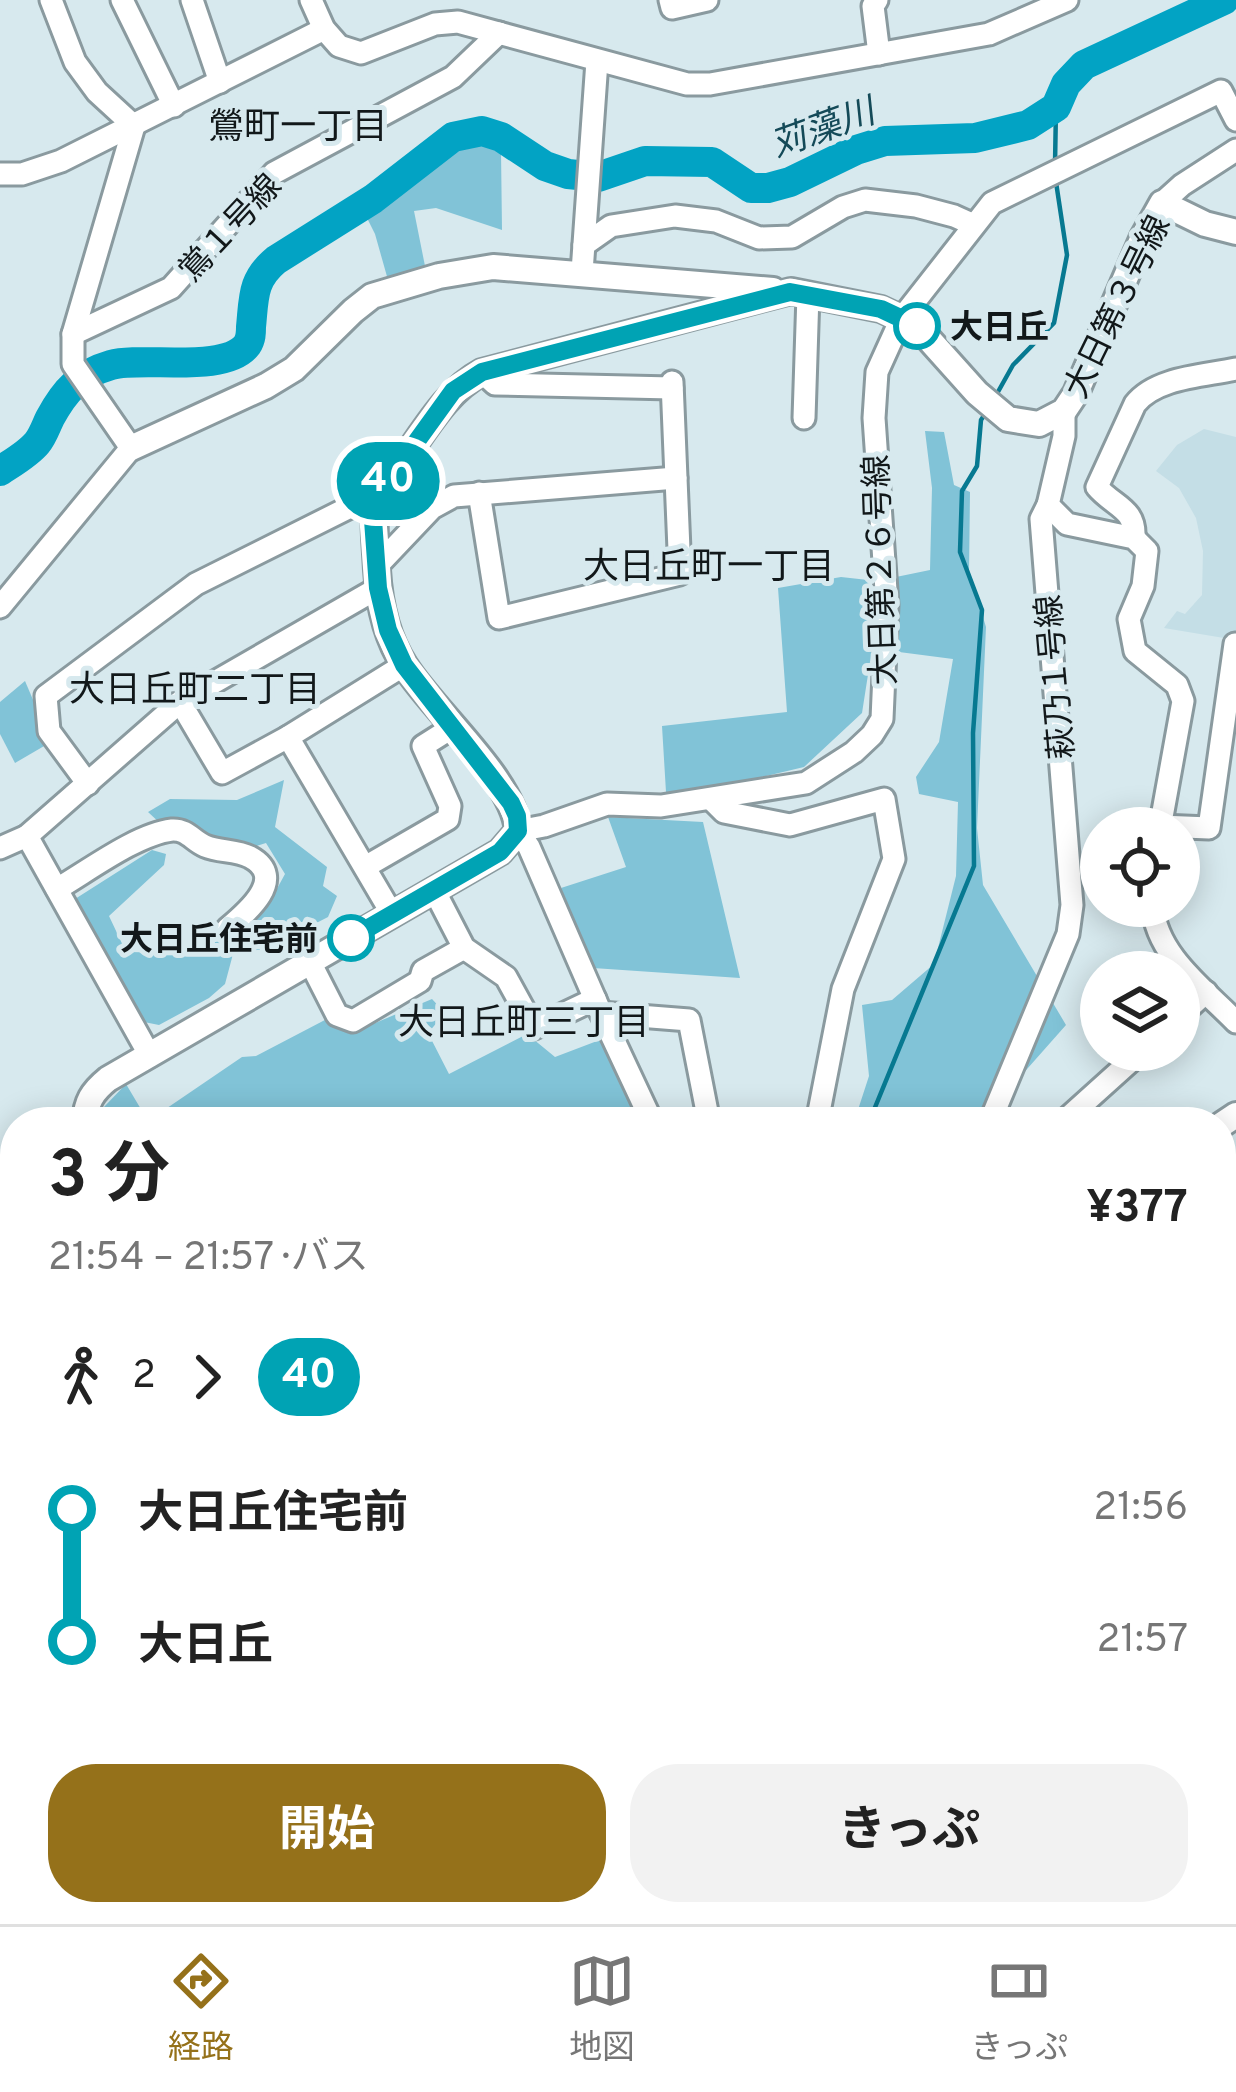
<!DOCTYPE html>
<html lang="ja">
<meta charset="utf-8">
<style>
body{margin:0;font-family:Overpass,"Noto Sans JP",sans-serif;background:#f2f2f2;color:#222;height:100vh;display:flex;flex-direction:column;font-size:45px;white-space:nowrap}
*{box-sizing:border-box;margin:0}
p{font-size:39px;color:#767676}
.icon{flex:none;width:66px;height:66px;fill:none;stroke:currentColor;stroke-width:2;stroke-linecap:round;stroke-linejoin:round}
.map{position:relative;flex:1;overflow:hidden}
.side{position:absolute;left:0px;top:1107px;width:1236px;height:819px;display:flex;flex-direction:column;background:#fff;border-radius:48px 48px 0 0;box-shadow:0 6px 30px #0003}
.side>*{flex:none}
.badge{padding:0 24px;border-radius:39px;font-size:42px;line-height:78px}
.buttons{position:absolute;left:1080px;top:807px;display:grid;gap:24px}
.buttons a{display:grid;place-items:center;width:120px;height:120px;border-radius:50%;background:#fff;box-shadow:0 6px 30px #0003;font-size:60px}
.map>.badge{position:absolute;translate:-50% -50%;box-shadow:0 0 0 6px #fff}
.legs{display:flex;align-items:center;gap:18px;height:132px;padding:0 48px;font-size:39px}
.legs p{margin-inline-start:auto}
.summary{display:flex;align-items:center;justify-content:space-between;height:204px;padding:0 48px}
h1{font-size:66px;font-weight:700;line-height:90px}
.button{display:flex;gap:24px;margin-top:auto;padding:24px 48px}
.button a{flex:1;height:138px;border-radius:48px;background:#95711a;color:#fff;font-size:48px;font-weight:700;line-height:138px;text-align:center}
.button a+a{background:#f2f2f2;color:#222}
ul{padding:0 48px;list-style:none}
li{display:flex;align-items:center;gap:42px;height:132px;font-size:45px}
li i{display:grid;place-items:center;width:18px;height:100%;margin:0 15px;background:currentColor}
li i::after{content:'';width:30px;height:30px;margin:-15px;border:9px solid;border-radius:50%;background:#fff}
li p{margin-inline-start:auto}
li:first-child i{background:linear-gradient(#0000 50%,currentColor 0)}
li:last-child i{background:linear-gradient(currentColor 50%,#0000 0)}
.tabs{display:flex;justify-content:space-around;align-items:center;height:168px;border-top:3px solid #e0e0e0;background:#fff;font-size:33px;color:#767676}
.tabs a{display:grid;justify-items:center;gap:6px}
.tabs .on{color:#95711a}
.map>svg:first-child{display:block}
.built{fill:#c4dee6}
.green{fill:#81c3d7}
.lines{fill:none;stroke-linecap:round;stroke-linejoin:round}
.stream{stroke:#077991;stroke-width:4.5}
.river{stroke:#02a3c4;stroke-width:30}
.minor-casing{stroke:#8a9a9f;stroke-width:27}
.tertiary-casing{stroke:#8a9a9f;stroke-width:30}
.minor{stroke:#fff;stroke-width:21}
.tertiary{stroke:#fff;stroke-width:24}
.line-1-casing{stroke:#fff;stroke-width:27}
.line-1{stroke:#00a3b4;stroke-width:18}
.stop-1-dot{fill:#fff;stroke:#00a3b4;stroke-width:6}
.labels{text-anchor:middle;stroke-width:10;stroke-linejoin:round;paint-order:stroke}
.street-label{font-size:33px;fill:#12181a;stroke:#d7e9ee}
.stop-label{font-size:33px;font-weight:bold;fill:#12181a;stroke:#d7e9ee;text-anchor:start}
.neighbourhood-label{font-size:36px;fill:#12181a;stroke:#d7e9ee}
.water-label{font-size:36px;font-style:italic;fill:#144a58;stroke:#d7e9ee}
</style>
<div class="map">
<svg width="1236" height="1924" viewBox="0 0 1236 1924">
<rect width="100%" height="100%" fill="#d7e9ee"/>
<path class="built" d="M 1204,429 L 1236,437 L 1236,640 L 1164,628 L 1177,611 L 1185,614 L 1202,595 L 1203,551 L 1196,518 L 1179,488 L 1156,471 L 1177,445 Z"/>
<g class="green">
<path d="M 481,138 L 496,142 L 501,151 L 502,230 L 436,208 L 414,211 L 426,271 L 388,280 L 375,234 L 363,210 L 453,143 Z"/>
<path d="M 925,431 L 944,432 L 954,485 L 970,492 L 969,571 L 986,627 L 977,828 L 983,885 L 1066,1025 L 998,1102 L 1011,1122 L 854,1122 L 869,1076 L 862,1005 L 892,1000 L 934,964 L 956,876 L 958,802 L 919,794 L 916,777 L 939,742 L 953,659 L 899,652 L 896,577 L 930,570 L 932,488 Z"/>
<path d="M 841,577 L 868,580 L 877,617 L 862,713 L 804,767 L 702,791 L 666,792 L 662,726 L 787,712 L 778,588 Z"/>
<path d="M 25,681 L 51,742 L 15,763 L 0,734 L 0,702 Z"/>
<path d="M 284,780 L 275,827 L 327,867 L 323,886 L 337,896 L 328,917 L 268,948 L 233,954 L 225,984 L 209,998 L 159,1025 L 144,1022 L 75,899 L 152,850 L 166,854 L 164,865 L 109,916 L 126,952 L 188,953 L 222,937 L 267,907 L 285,874 L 266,843 L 234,853 L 176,838 L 148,812 L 170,799 L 237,800 Z"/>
<path d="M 608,817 L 703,822 L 740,978 L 593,968 L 561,888 L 626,867 Z"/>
<path d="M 432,999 L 445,1013 L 428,1033 L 449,1074 L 527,1034 L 555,1057 L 605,1038 L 639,1122 L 103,1122 L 104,1107 L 126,1084 L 148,1121 L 242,1057 L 256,1056 L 344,1010 L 361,1029 Z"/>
<path d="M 1221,1525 L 1236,1531 L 1236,1924 L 665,1924 L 673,1911 L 1221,1911 Z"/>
<path d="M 0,1879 L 15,1882 L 15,1911 L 147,1911 L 159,1913 L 162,1924 L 0,1924 Z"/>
</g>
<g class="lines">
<g class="stream">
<path d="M 1055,165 L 1056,107"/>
<path d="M 994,399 L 1013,365 L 1054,323 L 1067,255 L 1056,182"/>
<path d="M 869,1122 L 974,866 L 973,733 L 982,610 L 960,552 L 962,491 L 977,466 L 981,420 L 985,414"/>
<path d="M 394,1911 L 395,1924"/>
</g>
<path class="river" d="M 0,471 C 12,463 28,454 37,443 C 43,436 46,426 50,418 C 65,390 80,374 111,365 C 143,356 225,374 247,345 C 251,339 251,333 251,327 C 254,297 252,280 276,260 L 373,199 L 453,137 L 482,131 L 501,137 L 545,166 L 568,174 L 598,177 L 645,161 L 712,162 L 751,188 L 768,188 L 790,182 L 856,150 L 885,141 L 975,138 L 1028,125 L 1056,107 L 1066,84 L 1084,65 L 1224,0"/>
<g class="minor-casing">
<g id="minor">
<path d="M 51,0 L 75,62 L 97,92 L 134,126"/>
<path d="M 122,0 L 174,106"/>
<path d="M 192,0 L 220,82"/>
<path d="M 311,0 L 324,29 L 339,46 L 361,53 L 435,24 L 458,22 L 687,84 L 710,84 L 989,34 L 1067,0"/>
<path d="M 670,0 L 672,8 L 707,0"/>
<path d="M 877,0 L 873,6 L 879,54"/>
<path d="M 0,174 L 22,174 L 61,161 L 324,29"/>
<path d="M 1162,203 L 1182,185 L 1236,150"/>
<path d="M 584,245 L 611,226 L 675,216 L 716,221 L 759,238 L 792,237 L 843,207 L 865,200 L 916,206 L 954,216 L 974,225"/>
<path d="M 582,272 L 597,61"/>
<path d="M 73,334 L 171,288 L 274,173 L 453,77 L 499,33"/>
<path d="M 482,372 L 495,384 L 672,388"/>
<path d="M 1064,411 L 1064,436 L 1048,505 L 1067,524 L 1134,538 L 1147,551 L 1143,586 L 1129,619 L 1135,651 L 1177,685 L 1183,701 L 1160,828"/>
<path d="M 804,418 L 808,294"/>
<path d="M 479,493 L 499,618 L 680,574 L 672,382"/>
<path d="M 1134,538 C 1136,508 1114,507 1097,487 L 1135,404 C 1156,377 1205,376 1236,369"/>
<path d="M 377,566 L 432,508 L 454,496 L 676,478"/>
<path d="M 0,607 L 131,448 L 73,364 L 73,334 L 134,126"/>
<path d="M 180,702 L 222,773 L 288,737 L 404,665"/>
<path d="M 288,737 L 392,914"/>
<path d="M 88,784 L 49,731 L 46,696 L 196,584 L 380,492"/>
<path d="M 712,800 L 724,812 L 790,825 L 884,799 L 894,859 L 843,989 L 817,1122"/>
<path d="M 1160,826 L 1209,828 L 1235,644"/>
<path d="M 27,836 L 180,702 L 378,588"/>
<path d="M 0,848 L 27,836 L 150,1056"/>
<path d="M 365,867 L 448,819 L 450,806 L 423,746 L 453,727"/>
<path d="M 57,889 C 88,871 137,834 172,830 C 187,829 193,841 205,846 C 219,852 236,850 250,857 C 289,878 245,914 227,929"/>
<path d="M 434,890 L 464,948 L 506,977 L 534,1028 L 595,999"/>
<path d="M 1153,906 C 1155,954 1205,990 1236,1022"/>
<path d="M 310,962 L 337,1015 L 353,1021 L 420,981 L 423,971 L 464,948"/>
<path d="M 601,1013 L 689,1020 L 709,1122"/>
<path d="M 1179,1017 L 1206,992"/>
<path d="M 652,1122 L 601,1013 L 529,847 L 518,831 L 544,826 L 607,804 L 661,806 L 806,783 L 854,752 L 872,735 L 882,719 L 887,605 L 874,418 L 877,372 L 901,319 L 992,203 L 1221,91 L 1236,120"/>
<path d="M 990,1122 L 1068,934 L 1072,905 L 1041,519 L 1048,505"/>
<path d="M 1063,1122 L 1143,1050"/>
<path d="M 1221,1268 L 1236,1276"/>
<path d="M 1221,1430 L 1236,1427"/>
<path d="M 0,1460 L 15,1453"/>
<path d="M 0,1520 L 15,1541"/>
<path d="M 0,1622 L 15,1624"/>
<path d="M 0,1716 L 15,1719"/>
<path d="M 0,1810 L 15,1813"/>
<path d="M 207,1911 L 212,1924"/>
<path d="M 333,1911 L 334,1924"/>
<path d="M 498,1924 L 507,1911"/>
</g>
</g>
<g class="tertiary-casing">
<g id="tertiary">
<path d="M 131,448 L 266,386 L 294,369 L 353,311 L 372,296 L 439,276 L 493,267 L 773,290"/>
<path d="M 85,1122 C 86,1102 92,1092 108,1079 L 500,852 L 518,831 C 514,779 434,712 405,666 C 387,639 379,603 377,570 C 374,512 368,509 404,459 C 427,427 447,391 482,372 L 791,291 L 881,309 L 917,326 L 977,393 L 1008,419 L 1039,424 L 1064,411 L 1076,393 L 1143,237 L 1162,203 L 1205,224 L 1236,232"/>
<path d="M 1221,1125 L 1236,1115"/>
</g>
</g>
<use href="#minor" class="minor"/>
<use href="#tertiary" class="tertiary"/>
</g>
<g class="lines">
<g class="line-1-casing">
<path id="line-1" d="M 351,938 L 500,852 L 518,831 L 517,816 L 511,803 L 404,665 L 388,630 L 378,588 L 373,520 L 380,492 L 453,391 L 482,372 L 790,292 L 881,309 L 917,326"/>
</g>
<use href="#line-1" class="line-1"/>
</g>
<g class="stop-1-dot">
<circle cx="917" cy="326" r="21"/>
<circle cx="351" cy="938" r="21"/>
</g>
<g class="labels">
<g class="street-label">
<text transform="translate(229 227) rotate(-47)" y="12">鴬１号線</text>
<text transform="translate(1116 306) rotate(-64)" y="12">大日第３号線</text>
<text transform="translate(879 570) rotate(-92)" y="12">大日第２６号線</text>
<text transform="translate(1054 677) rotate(-95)" y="12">萩乃１号線</text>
</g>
<g class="stop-label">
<text x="950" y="338">大日丘</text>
<text x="318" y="950" text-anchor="end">大日丘住宅前</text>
</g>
<g class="neighbourhood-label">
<text x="298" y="138">鶯町一丁目</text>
<text x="709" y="578">大日丘町一丁目</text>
<text x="195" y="701">大日丘町二丁目</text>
<text x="524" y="1034">大日丘町三丁目</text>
</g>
<g class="water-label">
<text transform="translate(822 127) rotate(-20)" y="13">苅藻川</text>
</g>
</g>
</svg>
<div class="buttons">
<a><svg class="icon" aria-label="locate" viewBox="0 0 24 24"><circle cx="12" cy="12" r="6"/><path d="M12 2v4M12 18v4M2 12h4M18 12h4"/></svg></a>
<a><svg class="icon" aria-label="layers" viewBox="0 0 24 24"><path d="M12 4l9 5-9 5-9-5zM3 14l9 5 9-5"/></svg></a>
</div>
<b class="badge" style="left:388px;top:481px;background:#00a3b4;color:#fff">40</b>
<section class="side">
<div class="summary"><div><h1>3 分</h1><p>21:54 – 21:57 · バス</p></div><b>¥377</b></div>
<div class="legs"><svg class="icon" aria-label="walk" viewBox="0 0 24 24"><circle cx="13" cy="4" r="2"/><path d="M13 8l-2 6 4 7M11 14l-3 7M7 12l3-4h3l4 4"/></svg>2<svg class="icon" aria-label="forward" viewBox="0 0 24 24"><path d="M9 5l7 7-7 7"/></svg><b class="badge" style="background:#00a3b4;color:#fff">40</b></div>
<ul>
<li><i style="color:#00a3b4"></i><b>大日丘住宅前</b><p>21:56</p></li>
<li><i style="color:#00a3b4"></i><b>大日丘</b><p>21:57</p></li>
</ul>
<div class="button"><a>開始</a><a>きっぷ</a></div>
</section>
</div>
<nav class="tabs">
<a class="on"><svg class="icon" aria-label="directions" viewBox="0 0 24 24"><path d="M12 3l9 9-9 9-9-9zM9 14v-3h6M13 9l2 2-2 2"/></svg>経路</a>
<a><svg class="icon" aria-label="map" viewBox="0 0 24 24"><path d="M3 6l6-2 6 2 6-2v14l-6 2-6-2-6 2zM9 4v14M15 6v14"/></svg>地図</a>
<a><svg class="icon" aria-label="tickets" viewBox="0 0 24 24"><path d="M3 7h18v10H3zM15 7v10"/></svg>きっぷ</a>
</nav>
